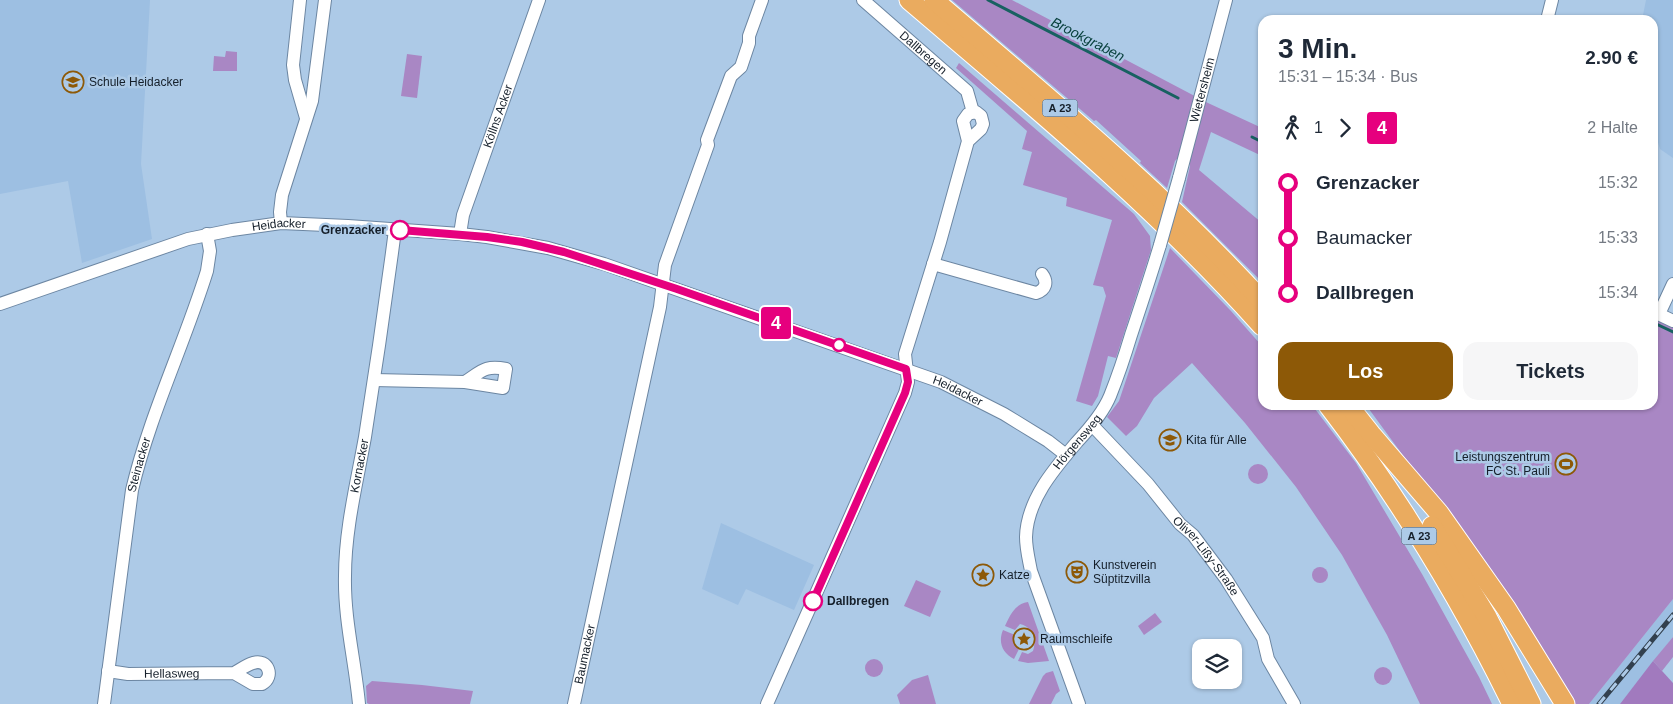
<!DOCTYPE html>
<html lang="de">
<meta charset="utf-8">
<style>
body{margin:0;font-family:Helvetica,sans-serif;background:#f6f6f7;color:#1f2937;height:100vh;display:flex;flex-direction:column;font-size:19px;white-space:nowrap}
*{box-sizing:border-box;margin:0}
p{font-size:16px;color:#747a83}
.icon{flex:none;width:28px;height:28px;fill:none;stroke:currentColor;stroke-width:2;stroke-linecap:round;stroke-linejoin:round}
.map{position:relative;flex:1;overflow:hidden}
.panel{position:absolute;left:1258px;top:15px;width:400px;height:395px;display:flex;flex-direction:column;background:#fff;border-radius:15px;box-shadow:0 1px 4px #0004}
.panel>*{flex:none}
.badge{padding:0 10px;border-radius:4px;font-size:18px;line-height:32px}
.buttons{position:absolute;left:1192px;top:639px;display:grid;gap:10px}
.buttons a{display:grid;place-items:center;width:50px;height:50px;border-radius:10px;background:#fff;box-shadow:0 1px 4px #0004;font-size:25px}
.map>.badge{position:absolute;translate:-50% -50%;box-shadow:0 0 0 2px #fff}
.legs{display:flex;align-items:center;gap:8px;height:55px;padding:0 20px;font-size:16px}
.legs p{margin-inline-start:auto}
.summary{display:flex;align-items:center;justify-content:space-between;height:85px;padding:0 20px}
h1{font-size:28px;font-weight:600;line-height:38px}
.primary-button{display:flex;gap:10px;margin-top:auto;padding:10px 20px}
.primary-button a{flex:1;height:58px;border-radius:15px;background:#8d5907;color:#fff;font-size:20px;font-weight:600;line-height:58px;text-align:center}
.primary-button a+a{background:#f6f6f7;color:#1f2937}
ul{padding:0 20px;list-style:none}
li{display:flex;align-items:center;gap:18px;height:55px;font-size:19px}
li i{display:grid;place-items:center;width:8px;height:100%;margin:0 6px;background:currentColor}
li i::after{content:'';width:12px;height:12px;margin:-6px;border:4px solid;border-radius:50%;background:#fff}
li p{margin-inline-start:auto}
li:first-child i{background:linear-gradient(#0000 50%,currentColor 0)}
li:last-child i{background:linear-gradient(currentColor 50%,#0000 0)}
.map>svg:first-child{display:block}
.built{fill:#9dbfe2}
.green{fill:#a987c4}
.forest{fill:#a17abe}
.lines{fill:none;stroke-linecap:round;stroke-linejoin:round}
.stream{stroke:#186161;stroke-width:3}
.minor-casing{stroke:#6c86a2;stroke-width:14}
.highway-casing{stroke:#fff;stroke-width:21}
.minor{stroke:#fff;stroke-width:12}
.highway{stroke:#eaab5f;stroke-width:19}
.rail-casing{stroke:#32404e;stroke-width:5}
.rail{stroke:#adcae7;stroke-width:3;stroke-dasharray:9;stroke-linecap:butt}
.minor-bridge-casing{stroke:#6c86a2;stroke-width:14;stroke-linecap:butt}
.minor-bridge{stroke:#fff;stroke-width:12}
.line-1-casing{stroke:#fff;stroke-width:11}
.line-1{stroke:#e6007e;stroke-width:8}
.stop-1-dot{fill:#fff;stroke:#e6007e;stroke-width:2.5}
.labels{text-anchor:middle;stroke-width:5;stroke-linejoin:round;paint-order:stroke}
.shield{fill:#adcae7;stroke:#435263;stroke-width:1}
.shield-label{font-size:11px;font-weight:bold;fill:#151f2a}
.street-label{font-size:12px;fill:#151f2a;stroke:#adcae7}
.poi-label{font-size:12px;fill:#151f2a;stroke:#adcae7;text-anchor:start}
.stop-label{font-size:12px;font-weight:bold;fill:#151f2a;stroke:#adcae7;text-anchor:end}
.water-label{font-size:14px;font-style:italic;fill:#0a423f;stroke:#adcae7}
</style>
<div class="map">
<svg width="1673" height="704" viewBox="0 0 1673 704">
<rect width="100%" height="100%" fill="#adcae7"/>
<g class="built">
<path d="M 0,0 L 150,0 L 141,164 L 152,239 L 82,263 L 68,181 L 0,194 Z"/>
<path d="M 1646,0 L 1673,0 L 1673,158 L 1660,149 L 1653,126 L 1652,20 L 1642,20 Z"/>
<path d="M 721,523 L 814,565 L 794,610 L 746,589 L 738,605 L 702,589 Z"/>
<path d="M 1673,599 L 1673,637 L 1620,704 L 1589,704 Z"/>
</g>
<g class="green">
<path d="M 952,0 L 1012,0 L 1208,103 L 1262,128 L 1262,156 L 1211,132 L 1199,170 L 1262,223 L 1262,282 L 1182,202 L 1190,166 L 1188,154 L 1183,152 L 1175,161 L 1167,188 L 1140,163 L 1141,161 L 1096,120 L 1094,121 Z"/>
<path d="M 226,51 L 237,52 L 237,71 L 213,71 L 214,56 L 225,57 Z"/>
<path d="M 407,54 L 422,56 L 417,98 L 401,96 Z"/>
<path d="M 959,63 L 1134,214 L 1150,236 L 1151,250 L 1116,358 L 1108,356 L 1098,396 L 1092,406 L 1076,401 L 1106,296 L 1103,287 L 1093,285 L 1112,220 L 1066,206 L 1067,198 L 1023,185 L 1032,152 L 1022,149 L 1027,131 L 956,68 Z"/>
<path d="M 1170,248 L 1231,311 L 1262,346 L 1262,405 L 1312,405 L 1356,463 L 1422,574 L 1479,677 L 1492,704 L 1420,704 L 1387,635 L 1342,555 L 1296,487 L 1245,423 L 1192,363 L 1154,398 L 1137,426 L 1126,436 L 1107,417 L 1119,401 Z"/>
<path d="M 1653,316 L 1673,326 L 1673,599 L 1589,704 L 1574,704 L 1435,499 L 1366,405 L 1652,405 Z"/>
<circle cx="1258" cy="474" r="10"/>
<circle cx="1320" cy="575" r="8"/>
<path d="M 916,580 L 941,591 L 930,617 L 904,606 Z"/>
<path d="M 1028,602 L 1049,661 L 1028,663 L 1018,661 L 1022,652 L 1028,654 L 1033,651 C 1037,640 1032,626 1020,624 L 1015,630 L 1005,626 C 1010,615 1015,604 1028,602 Z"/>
<path d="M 1155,613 L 1162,622 L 1144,635 L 1138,626 Z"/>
<path d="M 1003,630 L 1015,635 L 1015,641 L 1020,647 L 1014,659 C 1002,653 998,642 1003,630 Z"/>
<path d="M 1673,637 L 1673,657 L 1662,671 L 1653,661 Z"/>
<circle cx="874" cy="668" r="9"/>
<circle cx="1383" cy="676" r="9"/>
<path d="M 1053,671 L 1060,691 L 1056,694 L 1051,704 L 1029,704 L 1043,676 L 1046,673 Z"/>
<path d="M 928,675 L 936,704 L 900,704 L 897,695 L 912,680 Z"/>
<path d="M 372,681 L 422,685 L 473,691 L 470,704 L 369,704 L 367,703 L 366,686 Z"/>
</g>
<path class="forest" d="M 1653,661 L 1673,683 L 1673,704 L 1620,704 Z"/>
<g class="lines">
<g class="stream">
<path d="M 988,0 L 1178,98"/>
<path d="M 1252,137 L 1262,142"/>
<path d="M 1652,322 L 1673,332"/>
</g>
<g class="minor-casing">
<g id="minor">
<path d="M 300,0 L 293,65 L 295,80 L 306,118"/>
<path id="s1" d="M 863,0 L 967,91 L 973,112"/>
<path d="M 1547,20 L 1552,0"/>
<path id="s2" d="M 1179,178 L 1226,0"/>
<path d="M 281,223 L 280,212 L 282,195 L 312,101 L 325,0"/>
<path id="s3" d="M 460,234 L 463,215 L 539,0"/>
<path d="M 933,264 L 1036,293 C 1046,290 1048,282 1042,274"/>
<path id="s4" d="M 0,304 L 188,239 L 232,230 L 281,223 L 348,226 L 460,234 L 487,237 L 548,248 L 604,264 L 941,382 L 1004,414 L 1048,441 L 1066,455"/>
<path d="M 1652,311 L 1673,321"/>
<path d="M 1659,314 L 1673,284"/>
<path d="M 374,380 L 465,382 L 503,388 L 506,369 C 485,365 482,371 465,382"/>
<path id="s5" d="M 1092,425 L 1148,484 L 1180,524 L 1193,535 L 1226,579 L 1263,638 L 1268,659 L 1294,704"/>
<path id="s6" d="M 108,671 L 128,674 L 234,673 L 253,684 L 262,684 C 275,677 268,658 253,663 C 246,665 240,670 234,673"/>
<path id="s7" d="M 104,704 L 132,490 C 150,414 184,345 207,271 L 210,251 L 207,234"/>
<path id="s8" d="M 359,704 C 355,661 344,619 345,576 C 345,529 357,482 365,437 C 376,368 386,299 395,230"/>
<path id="s9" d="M 574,704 L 660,307 L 665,265 L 708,145 L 707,140 L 731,76 L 741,67 L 749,43 L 749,36 L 762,0"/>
<path d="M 767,704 L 905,393 L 908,382 L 905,354 L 940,242 L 968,141 L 981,129 L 983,124 L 981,116 L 976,112 L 968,114 L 963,121 L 968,141"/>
<path id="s10" d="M 1079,704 L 1031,571 C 1029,560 1026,549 1026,537 C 1027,500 1054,469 1077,442 C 1090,428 1103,413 1110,396 C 1118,376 1125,355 1131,335 C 1141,305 1151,275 1160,245"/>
</g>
</g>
<g class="highway-casing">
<g id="highway">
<path d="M 909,0 C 1031,104 1155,206 1262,326"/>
<path d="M 934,0 C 1047,97 1162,191 1262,301"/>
<path d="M 1328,405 C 1400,499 1460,598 1512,704"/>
<path d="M 1348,405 L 1371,434 L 1439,513 L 1506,608 L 1565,704"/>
<path d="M 1432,526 L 1487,617 L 1531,704"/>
</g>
</g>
<use href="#minor" class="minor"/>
<use href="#highway" class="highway"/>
<g class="rail-casing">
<path id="rail" d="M 1599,704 L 1673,615"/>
</g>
<use href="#rail" class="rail"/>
<g class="minor-bridge-casing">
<path id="minor-bridge" d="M 1160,245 L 1179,178"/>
</g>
<use href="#minor-bridge" class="minor-bridge"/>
</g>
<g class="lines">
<g class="line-1-casing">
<path id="line-1" d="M 400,230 L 487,237 L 522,242 L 564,252 L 677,289 L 906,369 L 908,382 L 905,393 L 813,601"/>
</g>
<use href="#line-1" class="line-1"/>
</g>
<defs>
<g id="school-ring" transform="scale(1.125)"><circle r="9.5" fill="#adcae7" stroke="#8d5907" stroke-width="1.5"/><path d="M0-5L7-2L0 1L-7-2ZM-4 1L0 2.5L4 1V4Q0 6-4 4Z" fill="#8d5907"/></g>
<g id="stadium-ring" transform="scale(1.125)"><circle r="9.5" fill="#adcae7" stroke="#8d5907" stroke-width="1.5"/><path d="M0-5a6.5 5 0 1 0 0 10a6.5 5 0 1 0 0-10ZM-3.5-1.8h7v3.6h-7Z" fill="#8d5907"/></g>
<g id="theatre-ring" transform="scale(1.125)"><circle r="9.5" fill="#adcae7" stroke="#8d5907" stroke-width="1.5"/><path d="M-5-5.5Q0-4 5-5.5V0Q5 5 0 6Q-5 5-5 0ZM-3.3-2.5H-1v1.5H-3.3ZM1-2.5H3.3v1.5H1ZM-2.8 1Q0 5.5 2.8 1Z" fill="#8d5907"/></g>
<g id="sight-ring" transform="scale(1.125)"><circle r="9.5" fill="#adcae7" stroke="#8d5907" stroke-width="1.5"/><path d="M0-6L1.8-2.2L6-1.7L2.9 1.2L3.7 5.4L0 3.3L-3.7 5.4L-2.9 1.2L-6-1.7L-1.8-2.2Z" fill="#8d5907"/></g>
</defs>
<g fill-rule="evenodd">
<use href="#school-ring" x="73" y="82"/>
<use href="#school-ring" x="1170" y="440"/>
<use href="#stadium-ring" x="1566" y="464"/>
<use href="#theatre-ring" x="1077" y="572"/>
<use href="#sight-ring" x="983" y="575"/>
<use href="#sight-ring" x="1024" y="639"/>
</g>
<g class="stop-1-dot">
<circle cx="400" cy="230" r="9"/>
<circle cx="839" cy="345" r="6"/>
<circle cx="813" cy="601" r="9"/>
</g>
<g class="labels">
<g class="shield">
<rect x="1042.5" y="99.5" width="35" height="17" rx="4"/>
<rect x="1401.5" y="527.5" width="35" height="17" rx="4"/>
</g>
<g class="shield-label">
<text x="1060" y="112">A 23</text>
<text x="1419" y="540">A 23</text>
</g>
<g class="street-label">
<text dy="4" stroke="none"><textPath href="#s1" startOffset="80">Dallbregen</textPath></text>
<text dy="4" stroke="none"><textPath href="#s2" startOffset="91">Wietersheim</textPath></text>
<text dy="4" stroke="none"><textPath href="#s3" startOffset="124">Köllns Acker</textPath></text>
<text dy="4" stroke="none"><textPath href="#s4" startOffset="291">Heidacker</textPath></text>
<text dy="4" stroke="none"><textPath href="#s4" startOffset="996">Heidacker</textPath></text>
<text dy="4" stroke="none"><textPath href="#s10" startOffset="286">Hörgensweg</textPath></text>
<text dy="4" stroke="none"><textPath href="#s7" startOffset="242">Steinacker</textPath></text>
<text dy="4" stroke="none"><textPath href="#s8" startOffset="240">Kornacker</textPath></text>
<text dy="4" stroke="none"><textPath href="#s5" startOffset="174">Oliver-Lißy-Straße</textPath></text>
<text dy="4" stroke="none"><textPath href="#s9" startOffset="51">Baumacker</textPath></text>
<text dy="4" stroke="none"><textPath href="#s6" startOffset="64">Hellasweg</textPath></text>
</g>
<g class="poi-label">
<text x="89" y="86">Schule Heidacker</text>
<text x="1186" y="444">Kita für Alle</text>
<text x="1550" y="461" text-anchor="end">Leistungszentrum<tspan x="1550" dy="14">FC St. Pauli</tspan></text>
<text x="1093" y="569">Kunstverein<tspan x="1093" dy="14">Süptitzvilla</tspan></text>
<text x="999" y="579">Katze</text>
<text x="1040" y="643">Raumschleife</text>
</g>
<g class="stop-label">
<text x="386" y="234">Grenzacker</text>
<text x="827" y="605" text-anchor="start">Dallbregen</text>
</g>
<g class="water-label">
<text transform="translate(1088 39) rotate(27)" y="5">Brookgraben</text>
</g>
</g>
</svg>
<div class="buttons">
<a><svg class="icon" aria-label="layers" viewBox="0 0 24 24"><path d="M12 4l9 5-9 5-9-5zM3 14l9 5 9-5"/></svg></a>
</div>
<b class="badge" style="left:776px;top:323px;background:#e6007e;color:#fff">4</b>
<section class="panel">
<div class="summary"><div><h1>3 Min.</h1><p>15:31 – 15:34 · Bus</p></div><b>2.90 €</b></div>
<div class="legs"><svg class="icon" aria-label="walk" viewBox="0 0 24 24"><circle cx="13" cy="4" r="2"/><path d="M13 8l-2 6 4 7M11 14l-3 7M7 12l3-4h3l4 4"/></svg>1<svg class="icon" aria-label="forward" viewBox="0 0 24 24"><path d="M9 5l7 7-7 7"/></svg><b class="badge" style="background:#e6007e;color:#fff">4</b><p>2 Halte</p></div>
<ul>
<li><i style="color:#e6007e"></i><b>Grenzacker</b><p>15:32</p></li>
<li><i style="color:#e6007e"></i><span>Baumacker</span><p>15:33</p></li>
<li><i style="color:#e6007e"></i><b>Dallbregen</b><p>15:34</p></li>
</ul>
<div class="primary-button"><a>Los</a><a>Tickets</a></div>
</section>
</div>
